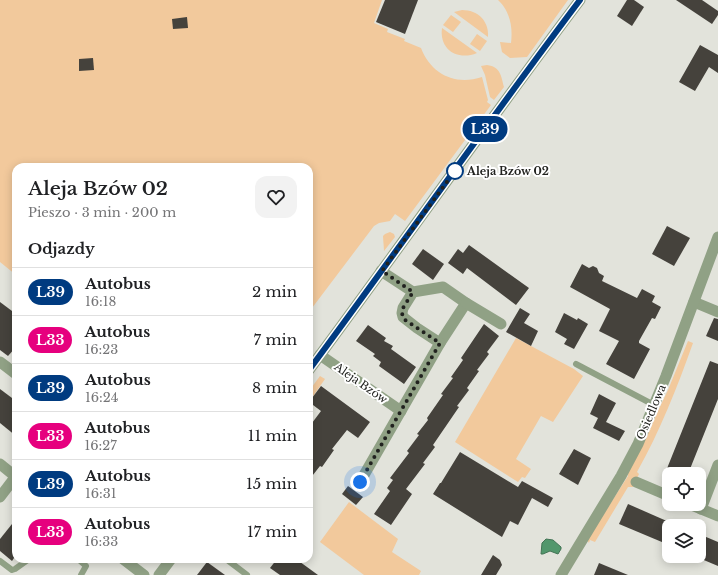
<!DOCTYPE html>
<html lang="pl">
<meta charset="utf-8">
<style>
body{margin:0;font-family:"Libre Baskerville",serif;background:#f2f2f2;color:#202124;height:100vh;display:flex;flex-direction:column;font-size:15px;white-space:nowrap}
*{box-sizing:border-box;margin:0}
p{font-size:13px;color:#757577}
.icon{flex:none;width:22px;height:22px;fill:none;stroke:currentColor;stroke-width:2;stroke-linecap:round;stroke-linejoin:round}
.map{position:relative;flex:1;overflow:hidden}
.panel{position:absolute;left:12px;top:163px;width:301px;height:400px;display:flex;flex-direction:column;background:#fff;border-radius:12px;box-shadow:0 2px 10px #0003}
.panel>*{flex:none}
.badge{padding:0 8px;border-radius:13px;font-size:14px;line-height:26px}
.controls{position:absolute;left:662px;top:467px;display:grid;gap:8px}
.controls a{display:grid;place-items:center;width:44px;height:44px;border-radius:8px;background:#fff;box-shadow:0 2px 10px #0003;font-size:20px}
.you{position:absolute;width:20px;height:20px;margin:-10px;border:3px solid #fff;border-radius:50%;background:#1a73e8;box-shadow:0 0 0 6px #1a73e833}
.map>.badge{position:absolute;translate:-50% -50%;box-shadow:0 0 0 2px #fff}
h2{padding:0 16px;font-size:15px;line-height:36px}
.round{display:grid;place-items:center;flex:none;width:42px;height:42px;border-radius:12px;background:#f2f2f2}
.summary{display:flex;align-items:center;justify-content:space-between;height:68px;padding:0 16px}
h1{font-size:19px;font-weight:600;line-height:30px}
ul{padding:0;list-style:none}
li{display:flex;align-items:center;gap:12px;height:48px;padding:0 16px;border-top:1px solid #e0e0e0}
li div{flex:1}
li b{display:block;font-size:15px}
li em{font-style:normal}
li .badge{min-width:44px;font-weight:700;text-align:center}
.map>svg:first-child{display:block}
.green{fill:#f2c99c}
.water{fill:#52976c;stroke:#437455}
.building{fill:#45423c}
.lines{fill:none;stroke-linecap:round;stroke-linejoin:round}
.service{stroke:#90a185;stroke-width:6}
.minor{stroke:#90a185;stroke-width:11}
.line-casing{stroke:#fff;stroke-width:9}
.line{stroke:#003b80;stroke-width:6}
.walk{stroke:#21221f;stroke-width:4;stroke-dasharray:0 7.2}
.stop-dot{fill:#fff;stroke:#003b80;stroke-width:2}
.labels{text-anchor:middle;stroke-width:4;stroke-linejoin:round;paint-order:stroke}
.stop-label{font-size:11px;font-weight:bold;fill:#21221f;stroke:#fff;text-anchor:start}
.street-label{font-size:11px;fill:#21221f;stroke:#fff}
</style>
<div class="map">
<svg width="718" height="575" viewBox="0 0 718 575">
<rect width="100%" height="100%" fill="#e2e3db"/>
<g class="green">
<path d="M 0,0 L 382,0 L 374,23 L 388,29 L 387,32 L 405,39 L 404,41 L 421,48 C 431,74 455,86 482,77 L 488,100 L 487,102 L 491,105 L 405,221 L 395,214 L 390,221 L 379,223 L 374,226 L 309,312 L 309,167 L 16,167 L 16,275 L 0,262 Z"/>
<path d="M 498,0 L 568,0 L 527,57 L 510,58 L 502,52 L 500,42 L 511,43 C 513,27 510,11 498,0 Z"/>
<path d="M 462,10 C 478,10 489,21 488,37 L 454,12 Z"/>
<path d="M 451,15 L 461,22 L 453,32 L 443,25 Z"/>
<path d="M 442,28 L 477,53 C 458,61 439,50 442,28 Z"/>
<path d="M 477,34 L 487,41 L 480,51 L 470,44 Z"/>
<path d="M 487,65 C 501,67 501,76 504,87 L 494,100 L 490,97 L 485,75 L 481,66 Z"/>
<path d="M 390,232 L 394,234 L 395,237 L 384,251 L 383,236 L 385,234 Z"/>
<path d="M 516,338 L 574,369 L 583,376 L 553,422 L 541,416 L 516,459 L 531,469 L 525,478 L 522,477 L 518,482 L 455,442 Z"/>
<path d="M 688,341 L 693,343 C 677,388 660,431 637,472 L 639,474 L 633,487 L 628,487 L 595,542 L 590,540 L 589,543 L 587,540 L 628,476 L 628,473 L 668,390 Z"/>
<path d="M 320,376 L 325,379 L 309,402 L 309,391 Z"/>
<path d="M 349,502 L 398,539 L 392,552 L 421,571 L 419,575 L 364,575 L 320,542 Z"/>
</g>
<path class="water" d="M 546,539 L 553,540 L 561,547 L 561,549 L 558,554 L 550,551 L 543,554 L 541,554 L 542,543 Z"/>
<g class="building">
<path d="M 385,0 L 418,0 L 405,34 L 376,22 Z"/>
<path d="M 627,0 L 634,0 L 644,7 L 632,26 L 617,16 Z"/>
<path d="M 676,0 L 702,0 L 718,11 L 718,15 L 712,24 Z"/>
<path d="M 187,17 L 188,28 L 173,29 L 172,19 Z"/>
<path d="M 700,45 L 718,55 L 718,73 L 709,67 L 695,91 L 679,82 Z"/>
<path d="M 93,58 L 94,70 L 79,71 L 79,59 Z"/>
<path d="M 667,226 L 690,238 L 674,266 L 652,254 Z"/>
<path d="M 469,245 L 529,288 L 516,305 L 467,268 L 463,274 L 448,263 L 458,249 L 463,253 Z"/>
<path d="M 423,249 L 444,264 L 433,280 L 412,264 Z"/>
<path d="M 582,264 L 589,268 L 593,266 L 597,268 L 599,273 L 604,276 L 602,281 L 637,298 L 642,289 L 655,296 L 652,302 L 661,307 L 655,319 L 652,318 L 639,341 L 639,343 L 650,349 L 634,379 L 606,364 L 619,341 L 599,331 L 610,309 L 570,287 Z"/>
<path d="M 0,302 L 16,314 L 16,347 L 8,356 L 0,350 Z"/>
<path d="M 520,308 L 530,314 L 524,323 L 538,331 L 531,346 L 506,332 Z"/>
<path d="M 564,313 L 577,320 L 578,318 L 588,324 L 574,349 L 564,344 L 567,339 L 555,332 Z"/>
<path d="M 714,318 L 718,319 L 718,341 L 706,336 Z"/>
<path d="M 484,324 L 499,336 L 487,352 L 489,354 L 477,370 L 479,371 L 467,388 L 469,390 L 457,406 L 459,407 L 433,445 L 435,447 L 423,463 L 425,464 L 406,489 L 412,494 L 391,525 L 374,514 L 390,491 L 387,488 L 393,480 L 390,478 L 409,453 L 407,451 L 419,435 L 417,434 L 428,420 L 427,418 L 443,395 L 441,394 L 453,378 L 451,377 L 463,360 L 461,358 Z"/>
<path d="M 368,325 L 386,338 L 384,341 L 393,346 L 391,349 L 416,367 L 404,384 L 379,366 L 381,362 L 373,356 L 375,354 L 356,341 Z"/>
<path d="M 710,361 L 718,364 L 718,399 L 688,474 L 672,474 L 666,471 Z"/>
<path d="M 321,386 L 370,422 L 358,438 L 347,430 L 332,449 L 334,450 L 322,467 L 320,466 L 309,480 L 309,427 L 321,411 L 309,402 Z"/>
<path d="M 0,389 L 16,401 L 16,436 L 0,423 Z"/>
<path d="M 599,394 L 616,403 L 606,422 L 625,431 L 619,441 L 593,428 L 598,418 L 590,414 Z"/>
<path d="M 574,449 L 591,458 L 578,485 L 559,474 Z"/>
<path d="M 460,452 L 518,487 L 522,481 L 553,498 L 548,507 L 532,498 L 518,525 L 510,521 L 502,537 L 433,494 L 440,483 L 441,483 Z"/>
<path d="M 348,486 L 363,497 L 356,505 L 342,494 Z"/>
<path d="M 628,504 L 669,522 L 669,545 L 619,524 Z"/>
<path d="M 16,519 L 16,555 L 12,561 L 0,551 L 0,539 Z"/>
<path d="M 699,534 L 718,542 L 718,566 L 699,558 Z"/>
<path d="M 493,555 L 500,560 L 502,565 L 496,575 L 481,575 Z"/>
<path d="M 277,559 L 296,559 L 318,575 L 280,575 L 270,568 Z"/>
<path d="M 207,562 L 225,575 L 197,575 Z"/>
<path d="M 599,563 L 628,575 L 594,575 Z"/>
</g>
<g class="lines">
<g class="service">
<path d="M 576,364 L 654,405"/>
<path d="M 78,559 L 86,566 L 81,575"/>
<path d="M 226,559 L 247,575"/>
<path d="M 0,561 L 12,570 L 15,569 L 29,559"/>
</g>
<g class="minor">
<path d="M 381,271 L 413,292 L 443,287 L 466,303 L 440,343 L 417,328 L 403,317 L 402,313 L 403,308 L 413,292"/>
<path d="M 694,302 L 718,312"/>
<path d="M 466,303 L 501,324"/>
<path d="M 320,355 L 401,411"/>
<path d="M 0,362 L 16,374"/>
<path d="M 309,370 C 400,247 488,122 580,0"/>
<path d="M 0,464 L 16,477"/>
<path d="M 360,482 L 440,343"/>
<path d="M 636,482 L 669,496"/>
<path d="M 0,497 L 16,476"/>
<path d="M 689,504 L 718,516"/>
<path d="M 701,509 L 718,465"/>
<path d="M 123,559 L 144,575"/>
<path d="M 159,575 L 171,559"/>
<path d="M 561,575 L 621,476 L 638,444 L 666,376 L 718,237"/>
</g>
</g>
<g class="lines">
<g class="line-casing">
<path id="line" d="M 309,370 C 400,247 488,122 580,0"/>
</g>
<use href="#line" class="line"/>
<path class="walk" d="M 360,482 L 440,343 L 405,320 L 403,317 L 402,313 L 403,308 L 413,292 L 382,271 L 457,168 L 455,171"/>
</g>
<circle class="stop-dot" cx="455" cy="171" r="8"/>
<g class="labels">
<g class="stop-label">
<text x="467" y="175">Aleja Bzów 02</text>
</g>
<g class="street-label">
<text transform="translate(361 383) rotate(35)" y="4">Aleja Bzów</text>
<text transform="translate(651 412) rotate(-67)" y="4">Osiedlowa</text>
</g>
</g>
</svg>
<div class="controls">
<a><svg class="icon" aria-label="locate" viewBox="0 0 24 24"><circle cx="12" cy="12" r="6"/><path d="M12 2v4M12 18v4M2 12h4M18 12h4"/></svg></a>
<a><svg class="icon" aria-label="layers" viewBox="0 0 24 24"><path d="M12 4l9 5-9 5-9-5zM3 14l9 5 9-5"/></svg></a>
</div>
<div class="you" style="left:360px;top:482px"></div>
<b class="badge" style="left:485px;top:129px;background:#003b80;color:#fff">L39</b>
<section class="panel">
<div class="summary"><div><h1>Aleja Bzów 02</h1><p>Pieszo · 3 min · 200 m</p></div><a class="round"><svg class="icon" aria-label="heart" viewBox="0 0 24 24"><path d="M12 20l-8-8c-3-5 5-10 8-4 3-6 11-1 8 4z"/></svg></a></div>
<h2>Odjazdy</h2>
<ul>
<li><span class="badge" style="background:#003b80;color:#fff">L39</span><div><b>Autobus</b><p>16:18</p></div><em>2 min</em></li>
<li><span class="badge" style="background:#e6007e;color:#fff">L33</span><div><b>Autobus</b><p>16:23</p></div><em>7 min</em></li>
<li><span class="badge" style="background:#003b80;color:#fff">L39</span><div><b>Autobus</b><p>16:24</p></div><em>8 min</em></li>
<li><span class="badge" style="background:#e6007e;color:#fff">L33</span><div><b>Autobus</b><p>16:27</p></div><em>11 min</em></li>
<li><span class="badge" style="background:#003b80;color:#fff">L39</span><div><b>Autobus</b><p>16:31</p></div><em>15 min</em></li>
<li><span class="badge" style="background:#e6007e;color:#fff">L33</span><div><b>Autobus</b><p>16:33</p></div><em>17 min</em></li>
</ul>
</section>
</div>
